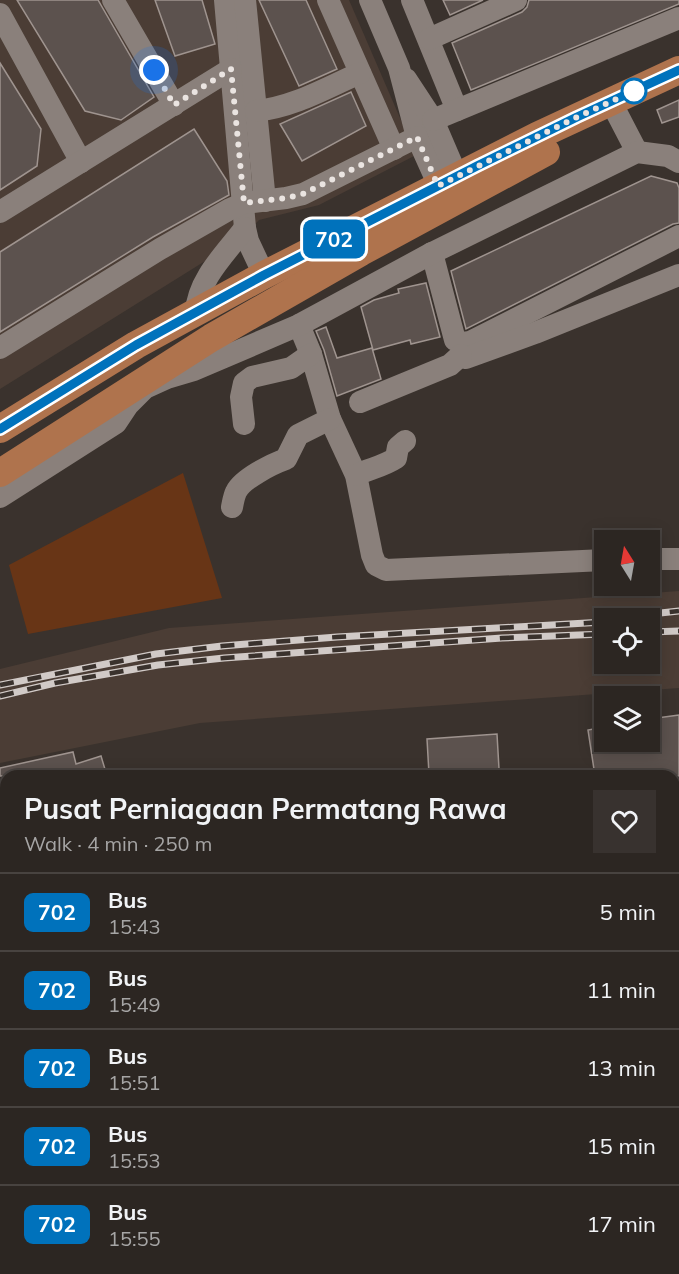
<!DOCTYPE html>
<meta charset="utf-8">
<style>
body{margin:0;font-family:Mulish,sans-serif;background:#38322f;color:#f1f3f6;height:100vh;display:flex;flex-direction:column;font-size:22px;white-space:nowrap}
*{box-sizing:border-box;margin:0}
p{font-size:20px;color:#a6a5a5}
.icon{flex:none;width:33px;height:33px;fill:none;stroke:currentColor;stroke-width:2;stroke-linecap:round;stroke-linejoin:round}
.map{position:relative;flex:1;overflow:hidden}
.panel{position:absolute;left:0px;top:770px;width:680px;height:506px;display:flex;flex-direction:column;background:#2c2622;border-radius:18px 18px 0 0;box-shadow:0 3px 15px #0003,0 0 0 2px #484340}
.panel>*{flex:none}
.badge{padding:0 12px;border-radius:9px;font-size:21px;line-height:39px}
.needle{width:39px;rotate:349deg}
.tools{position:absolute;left:594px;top:530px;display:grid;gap:12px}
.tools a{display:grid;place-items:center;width:66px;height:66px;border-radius:0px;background:#2c2622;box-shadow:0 3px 15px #0003,0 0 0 2px #484340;font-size:30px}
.you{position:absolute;width:30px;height:30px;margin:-15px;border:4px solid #fff;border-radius:50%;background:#1a73e8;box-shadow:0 0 0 9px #1a73e833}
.map>.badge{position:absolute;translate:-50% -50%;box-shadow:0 0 0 3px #fff}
.round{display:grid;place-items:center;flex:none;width:63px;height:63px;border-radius:0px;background:#38322f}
.summary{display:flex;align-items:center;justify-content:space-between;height:102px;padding:0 24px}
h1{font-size:28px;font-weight:700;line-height:45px}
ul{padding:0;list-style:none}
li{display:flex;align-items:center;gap:18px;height:78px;padding:0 24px;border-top:2px solid #484340}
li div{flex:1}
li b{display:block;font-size:22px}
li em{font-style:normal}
li .badge{min-width:66px;font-weight:700;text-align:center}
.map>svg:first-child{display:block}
.built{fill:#4b3d35;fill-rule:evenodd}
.green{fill:#683516}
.building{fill:#5c524e;stroke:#9f948f;stroke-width:1.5}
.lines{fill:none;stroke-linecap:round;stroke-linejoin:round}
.minor{stroke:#8a807b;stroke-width:22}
.major{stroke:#af734d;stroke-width:28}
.rail-casing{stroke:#d1cac7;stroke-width:7}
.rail{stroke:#3a322d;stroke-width:4.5;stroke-dasharray:14;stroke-linecap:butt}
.line-casing{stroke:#fff;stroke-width:14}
.line{stroke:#0072bc;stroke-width:9}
.walk{stroke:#eae4e1;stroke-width:6;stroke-dasharray:0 10.8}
.stop-dot{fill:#fff;stroke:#0072bc;stroke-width:3}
</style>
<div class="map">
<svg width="679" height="1274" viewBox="0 0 679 1274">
<rect width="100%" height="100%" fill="#3a322d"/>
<g class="built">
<path d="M 0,0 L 349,0 L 416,155 L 319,205 L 259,220 L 242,238 L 0,389 Z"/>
<path d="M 679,591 L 679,688 L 200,723 L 0,763 L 0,669 L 169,628 ZM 604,618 L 650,618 L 650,663 L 604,663 Z"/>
<path d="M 674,1121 L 679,1121 L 679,1274 L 27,1274 L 25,1269 L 674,1269 Z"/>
</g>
<path class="green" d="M 183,473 L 222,598 L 28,634 L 9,565 Z"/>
<g class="building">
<path d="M 17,0 L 98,0 L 154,97 L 121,120 L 85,111 Z"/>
<path d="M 155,0 L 202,0 L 215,44 L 175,56 Z"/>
<path d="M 259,0 L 306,0 L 337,69 L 299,86 Z"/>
<path d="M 443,0 L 483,0 L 450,15 Z"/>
<path d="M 529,0 L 679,0 L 679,4 L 471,90 L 452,43 L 522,12 L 527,7 Z"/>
<path d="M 0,63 L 41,129 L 37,166 L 0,190 Z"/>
<path d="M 351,92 L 366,126 L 302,161 L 280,124 Z"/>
<path d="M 679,100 L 679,117 L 662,123 L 657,110 Z"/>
<path d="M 194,129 L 227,181 L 229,195 L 153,237 L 0,332 L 0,252 Z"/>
<path d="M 651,176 L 677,183 L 679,188 L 679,223 L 673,224 L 466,329 L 451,271 Z"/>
<path d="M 426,283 L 440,337 L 411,344 L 410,340 L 373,350 L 361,307 L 374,300 L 399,293 L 398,289 Z"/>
<path d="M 326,327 L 337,358 L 372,348 L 381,379 L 337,396 L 324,350 L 316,331 Z"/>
<path d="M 679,715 L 679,776 L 595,776 L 588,730 L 604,727 L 604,741 L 650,741 L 650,719 Z"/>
<path d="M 497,734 L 499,769 L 429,774 L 427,739 Z"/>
<path d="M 73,752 L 76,764 L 101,756 L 107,776 L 0,776 L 0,768 Z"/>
</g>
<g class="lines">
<g class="minor">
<path d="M 113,0 L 174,105"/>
<path d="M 225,0 L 245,228 L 248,241 L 264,275"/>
<path d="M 245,0 L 265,201"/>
<path d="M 328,0 L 394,149"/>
<path d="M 370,0 L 399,68 L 417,137 L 439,186"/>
<path d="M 412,0 L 457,110"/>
<path d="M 0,14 L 81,162"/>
<path d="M 429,39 L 516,0"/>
<path d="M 406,79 L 433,120 L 457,176"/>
<path d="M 611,102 L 637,152"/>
<path d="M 256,111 C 294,107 326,88 360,73"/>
<path d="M 433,120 L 679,18"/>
<path d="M 0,212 L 231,69"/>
<path d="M 432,253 L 455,340 L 463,343 L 470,342 L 679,236"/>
<path d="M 196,312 C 198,279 226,253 245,228"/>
<path d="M 299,325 L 311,354 L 330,419 L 356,475 L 372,555 L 376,565 L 386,570 L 604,560"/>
<path d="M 0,348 L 160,249 L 230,209 L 244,203 L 286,198 L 303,194 L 417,137"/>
<path d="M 463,357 L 466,358 L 535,333 L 679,275"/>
<path d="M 360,402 L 450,365 L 461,355"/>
<path d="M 244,424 L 241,397 L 244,383 L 252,377 L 291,368 L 311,354"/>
<path d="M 356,475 C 371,468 382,467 396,458 L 398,447 L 405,441"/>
<path d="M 0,497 L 116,423 L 128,405 L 145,388 L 167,378 L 194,370 L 299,325 L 432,253 L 637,152 L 668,156 L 679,162"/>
<path d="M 232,507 C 233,502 234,496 236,492 C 242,479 272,464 286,459 L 298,435 L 330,419"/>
<path d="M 650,559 L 679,559"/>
<path d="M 674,946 L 679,958"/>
<path d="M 674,1047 L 679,1047"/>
<path d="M 674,1071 L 679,1070"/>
<path d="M 674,1143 L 679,1142"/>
<path d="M 0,1166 L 6,1165"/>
<path d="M 674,1226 L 679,1225"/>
<path d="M 0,1238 L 6,1260"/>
<path d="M 34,1269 L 35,1274"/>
<path d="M 368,1269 L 369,1274"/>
<path d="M 648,1269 L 648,1274"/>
<path d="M 494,1274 L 533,1269"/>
</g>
<g class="major">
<path d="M 0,429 L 136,345 L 264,275 L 537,136 L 679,70"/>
<path d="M 0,473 L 211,338 L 361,252 L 546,152"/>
<path d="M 674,1016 L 679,1015"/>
<path d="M 674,1095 L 679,1094"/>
<path d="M 0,1115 L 6,1114"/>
<path d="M 0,1190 L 6,1190"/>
</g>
<g class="rail-casing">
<g id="rail">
<path d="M 614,618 L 679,611"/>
<path d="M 650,632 L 679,631"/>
<path d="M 0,685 L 156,654 L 222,646 L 337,637 L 604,622"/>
<path d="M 0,696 L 55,683 L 158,665 L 224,658 L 502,638 L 604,634"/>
</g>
</g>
<use href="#rail" class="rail"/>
</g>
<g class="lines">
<g class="line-casing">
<path id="line" d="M 0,429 L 136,345 L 264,275 L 477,166 L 577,117 L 679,70"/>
</g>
<use href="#line" class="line"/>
<path class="walk" d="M 154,70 L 174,105 L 231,69 L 244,203 L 286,198 L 303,194 L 417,137 L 438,186 L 577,117 L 634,91"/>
</g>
<circle class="stop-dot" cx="634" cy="91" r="12"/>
</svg>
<div class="tools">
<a><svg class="needle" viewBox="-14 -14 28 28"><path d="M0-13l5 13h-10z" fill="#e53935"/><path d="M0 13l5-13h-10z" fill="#a6a5a5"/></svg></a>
<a><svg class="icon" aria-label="locate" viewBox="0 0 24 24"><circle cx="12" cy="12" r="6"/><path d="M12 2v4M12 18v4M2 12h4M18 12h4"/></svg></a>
<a><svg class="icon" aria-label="layers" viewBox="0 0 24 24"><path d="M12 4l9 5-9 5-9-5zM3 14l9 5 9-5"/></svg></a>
</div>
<div class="you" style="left:154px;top:70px"></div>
<b class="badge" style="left:334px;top:239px;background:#0072bc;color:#fff">702</b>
<section class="panel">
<div class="summary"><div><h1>Pusat Perniagaan Permatang Rawa</h1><p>Walk · 4 min · 250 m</p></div><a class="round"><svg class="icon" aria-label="heart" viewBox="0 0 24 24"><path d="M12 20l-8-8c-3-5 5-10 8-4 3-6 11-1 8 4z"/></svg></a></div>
<ul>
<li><span class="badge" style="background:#0072bc;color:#fff">702</span><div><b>Bus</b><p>15:43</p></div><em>5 min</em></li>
<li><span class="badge" style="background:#0072bc;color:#fff">702</span><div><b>Bus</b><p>15:49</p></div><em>11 min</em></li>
<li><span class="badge" style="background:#0072bc;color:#fff">702</span><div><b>Bus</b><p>15:51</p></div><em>13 min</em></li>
<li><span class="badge" style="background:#0072bc;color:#fff">702</span><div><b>Bus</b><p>15:53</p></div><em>15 min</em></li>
<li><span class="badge" style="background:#0072bc;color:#fff">702</span><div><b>Bus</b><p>15:55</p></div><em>17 min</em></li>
</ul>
</section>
</div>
